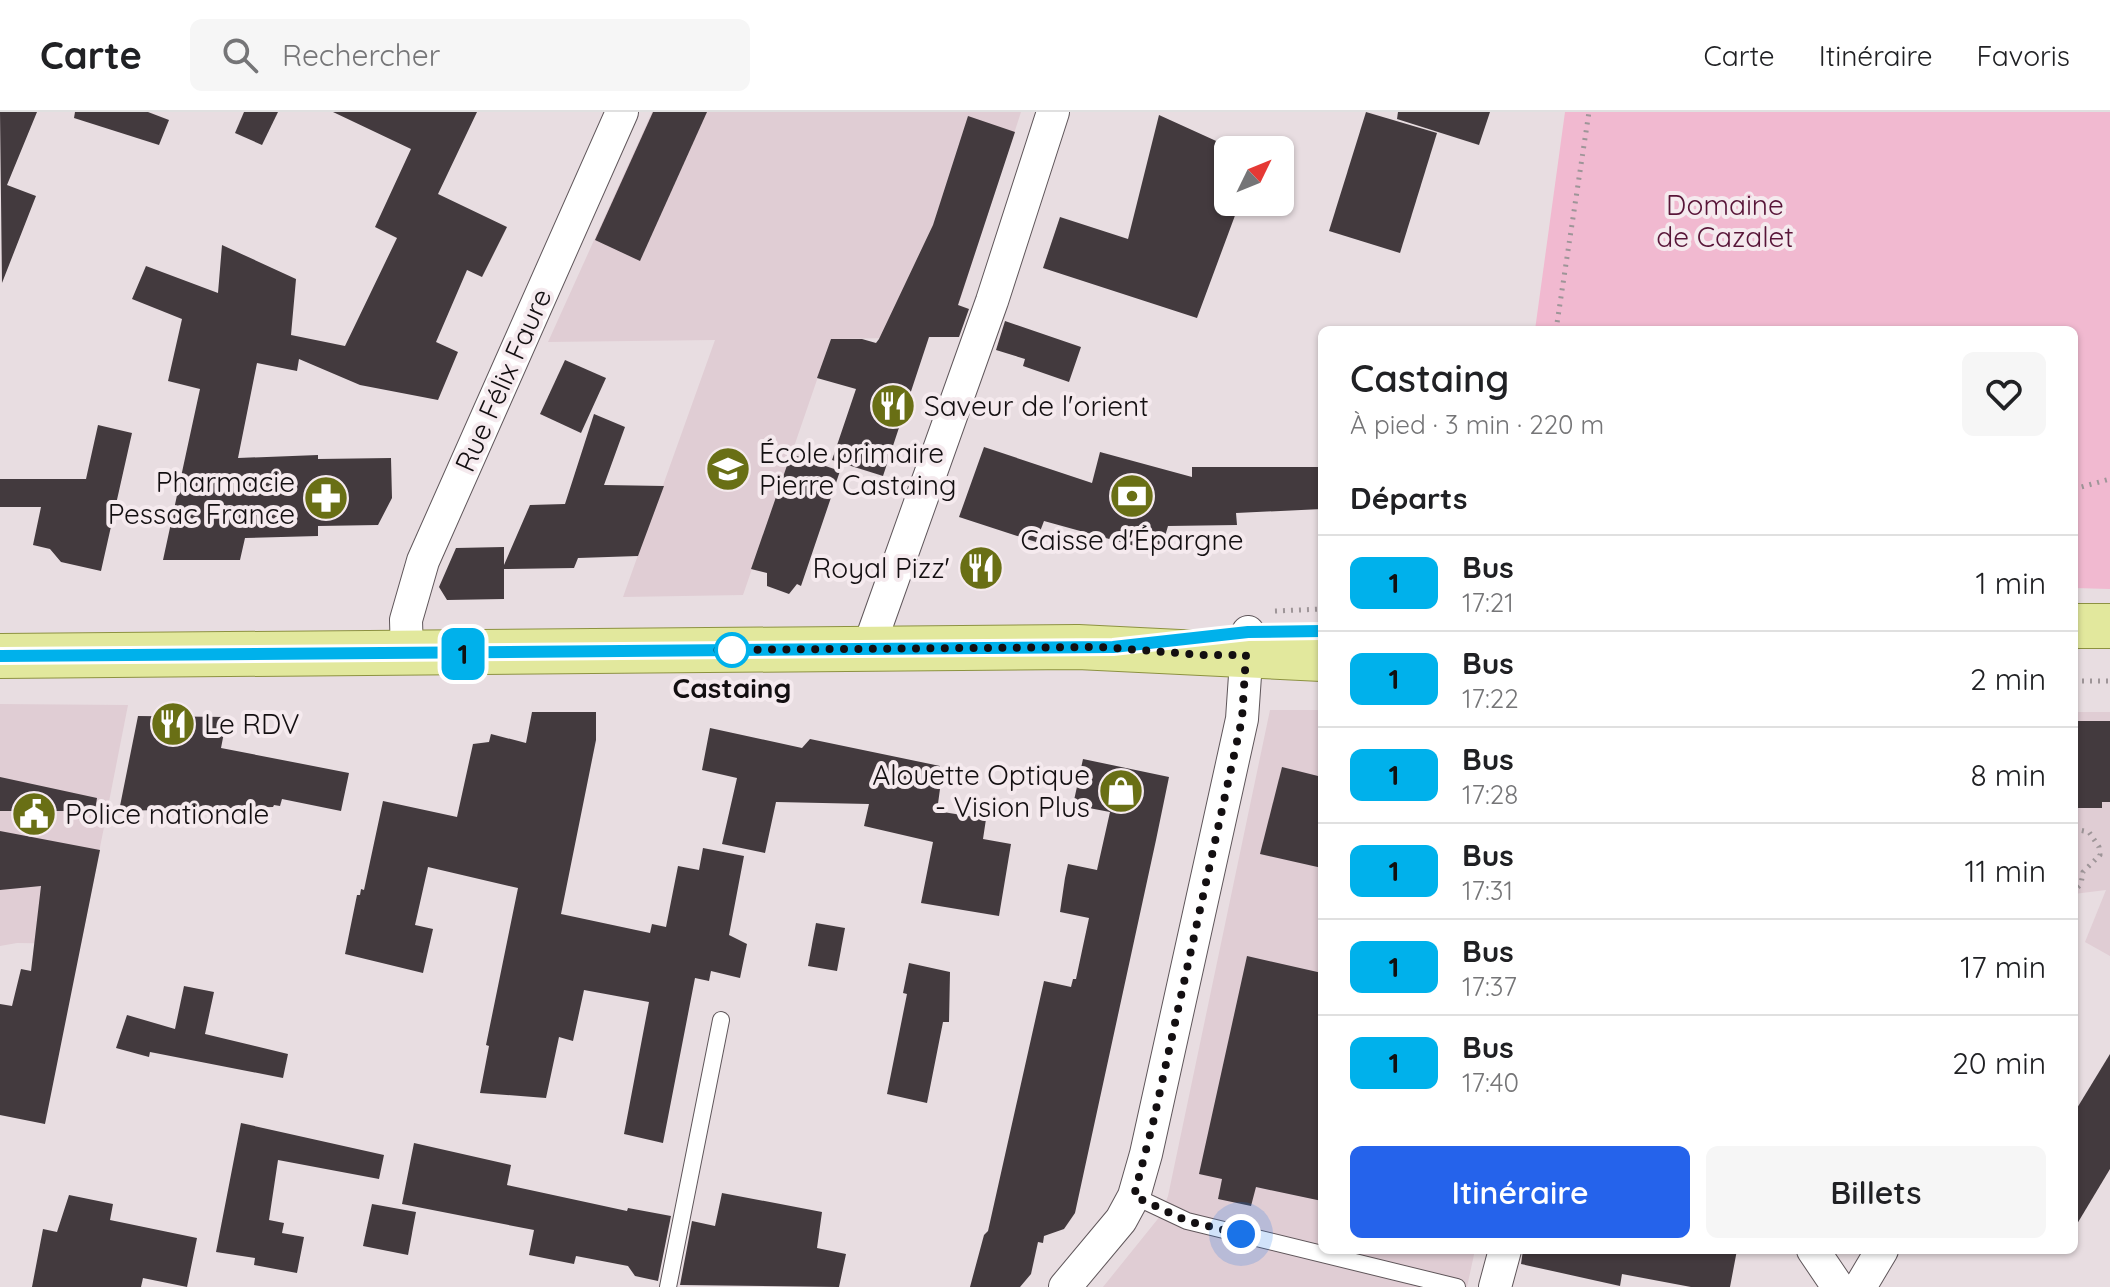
<!DOCTYPE html>
<html lang="fr">
<meta charset="utf-8">
<style>
body{margin:0;font-family:Quicksand,sans-serif;background:#f6f6f6;color:#202124;height:100vh;display:flex;flex-direction:column;font-size:30px;white-space:nowrap}
*{box-sizing:border-box;margin:0}
p{font-size:26px;color:#757577}
.icon{flex:none;width:44px;height:44px;fill:none;stroke:currentColor;stroke-width:2;stroke-linecap:round;stroke-linejoin:round}
.map{position:relative;flex:1;overflow:hidden}
.drawer{position:absolute;left:1318px;top:214px;width:760px;height:928px;display:flex;flex-direction:column;background:#fff;border-radius:12px;box-shadow:0 2px 6px #0004}
.drawer>*{flex:none}
.badge{padding:0 16px;border-radius:12px;font-size:28px;line-height:52px}
.needle{width:52px;rotate:47deg}
.fabs{position:absolute;left:1214px;top:24px;display:grid;gap:16px}
.fabs a{display:grid;place-items:center;width:80px;height:80px;border-radius:12px;background:#fff;box-shadow:0 2px 6px #0004;font-size:40px}
.you{position:absolute;width:40px;height:40px;margin:-20px;border:6px solid #fff;border-radius:50%;background:#1a73e8;box-shadow:0 0 0 12px #1a73e833}
.map>.badge{position:absolute;translate:-50% -50%;box-shadow:0 0 0 4px #fff}
h2{padding:0 32px;font-size:30px;line-height:72px}
.round{display:grid;place-items:center;flex:none;width:84px;height:84px;border-radius:12px;background:#f6f6f6}
.headline{display:flex;align-items:center;justify-content:space-between;height:136px;padding:0 32px}
h1{font-size:38px;font-weight:600;line-height:60px}
.cta{display:flex;gap:16px;margin-top:auto;padding:16px 32px}
.cta a{flex:1;height:92px;border-radius:12px;background:#2563eb;color:#fff;font-size:32px;font-weight:600;line-height:92px;text-align:center}
.cta a+a{background:#f6f6f6;color:#202124}
ul{padding:0;list-style:none}
li{display:flex;align-items:center;gap:24px;height:96px;padding:0 32px;border-top:2px solid #e0e0e0}
li div{flex:1}
li b{display:block;font-size:30px}
li em{font-style:normal}
li .badge{min-width:88px;font-weight:700;text-align:center}
header{display:flex;align-items:center;gap:48px;box-sizing:border-box;height:112px;padding:0 40px;background:#fff;border-bottom:2px solid #e0e0e0}
header strong{font-size:38px}
nav{display:flex;gap:44px;margin-inline-start:auto;font-size:28px}
.search{width:560px;height:72px;background:#f6f6f6;display:flex;align-items:center;gap:20px;box-sizing:border-box;padding:0 28px;border-radius:12px;color:#757577;font-size:30px}
.map>svg:first-child{display:block}
.built{fill:#e0cdd4}
.green{fill:#f1b9d0}
.building{fill:#433a3e}
.lines{fill:none;stroke-linecap:round;stroke-linejoin:round}
.lane-casing{stroke:#5f565a;stroke-width:18}
.street-casing{stroke:#5f565a;stroke-width:34}
.primary-casing{stroke:#8d9241;stroke-width:46}
.path{stroke:#9e9598;stroke-width:5;stroke-dasharray:2 6;stroke-linecap:butt}
.lane{stroke:#fff;stroke-width:16}
.street{stroke:#fff;stroke-width:32}
.primary{stroke:#e2e89d;stroke-width:44}
.line-casing{stroke:#fff;stroke-width:18}
.line{stroke:#00b1eb;stroke-width:12}
.walk{stroke:#130f11;stroke-width:8;stroke-dasharray:0 14.4}
.stop-dot{fill:#fff;stroke:#00b1eb;stroke-width:4}
.labels{text-anchor:middle;stroke-width:8;stroke-linejoin:round;paint-order:stroke}
.park-label{font-size:28px;fill:#581538;stroke:#f5eaee}
.street-label{font-size:28px;fill:#130f11;stroke:#f5eaee}
.poi-label{font-size:28px;fill:#130f11;stroke:#f5eaee;text-anchor:start}
.stop-label{font-size:28px;font-weight:bold;fill:#130f11;stroke:#f5eaee}
</style>
<header>
<strong>Carte</strong>
<div class="search"><svg class="icon" aria-label="search" viewBox="0 0 24 24"><circle cx="10" cy="10" r="6"/><path d="M15 15l6 6"/></svg>Rechercher</div>
<nav><a>Carte</a><a>Itinéraire</a><a>Favoris</a></nav>
</header>
<div class="map">
<svg width="2110" height="1175" viewBox="0 0 2110 1175">
<rect width="100%" height="100%" fill="#e8dde1"/>
<g class="built">
<path d="M 652,0 L 1021,0 L 948,225 L 831,227 L 743,483 L 623,485 L 715,228 L 548,230 Z"/>
<path d="M 0,592 L 128,593 L 81,832 L 17,831 L 0,834 Z"/>
<path d="M 1270,598 L 1322,598 L 1322,1138 L 1475,1138 L 1467,1175 L 1103,1175 L 1161,1103 L 1168,1084 Z"/>
<path d="M 2074,600 L 2110,600 L 2110,844 L 2085,830 L 2106,778 L 2074,782 Z"/>
</g>
<path class="green" d="M 1565,0 L 2110,0 L 2110,477 L 2074,476 L 2074,218 L 1535,218 Z"/>
<g class="building">
<path d="M 0,0 L 37,0 L 7,73 L 36,84 L 2,171 Z"/>
<path d="M 75,0 L 148,0 L 169,8 L 159,33 L 74,6 Z"/>
<path d="M 244,0 L 278,0 L 262,33 L 235,21 Z"/>
<path d="M 333,0 L 477,0 L 438,82 L 507,115 L 482,165 L 467,158 L 436,230 L 458,240 L 438,288 L 360,273 L 299,247 L 297,259 L 257,251 L 238,346 L 318,343 L 318,347 L 391,346 L 392,386 L 378,413 L 318,414 L 318,424 L 245,426 L 240,448 L 163,448 L 200,277 L 168,269 L 182,207 L 132,187 L 146,154 L 218,181 L 222,133 L 296,167 L 291,223 L 345,234 L 397,126 L 375,115 L 411,37 Z"/>
<path d="M 653,0 L 707,0 L 640,149 L 595,128 Z"/>
<path d="M 1366,0 L 1437,21 L 1400,141 L 1329,119 Z"/>
<path d="M 1398,0 L 1490,0 L 1479,33 L 1397,7 Z"/>
<path d="M 1159,3 L 1236,38 L 1228,38 L 1228,90 L 1240,90 L 1197,206 L 1043,156 L 1060,105 L 1128,127 Z"/>
<path d="M 968,4 L 1015,20 L 958,193 L 969,197 L 959,225 L 929,225 L 883,364 L 832,348 L 856,277 L 817,266 L 831,227 L 862,227 L 876,231 L 879,227 L 933,113 Z"/>
<path d="M 1005,209 L 1081,235 L 1069,270 L 1023,254 L 1025,247 L 996,238 Z"/>
<path d="M 565,248 L 606,266 L 581,321 L 540,302 Z"/>
<path d="M 594,302 L 625,315 L 604,373 L 664,374 L 638,444 L 578,446 L 574,456 L 504,457 L 504,487 L 447,488 L 439,475 L 456,436 L 504,435 L 504,453 L 530,393 L 565,392 Z"/>
<path d="M 98,313 L 132,321 L 101,459 L 61,450 L 50,437 L 33,433 L 41,395 L 0,395 L 0,367 L 86,367 Z"/>
<path d="M 984,335 L 1092,371 L 1100,340 L 1192,365 L 1192,355 L 1322,355 L 1322,397 L 1236,401 L 1237,413 L 1168,414 L 1160,441 L 1044,409 L 1036,430 L 959,405 Z"/>
<path d="M 791,342 L 840,359 L 801,474 L 797,472 L 789,482 L 767,474 L 767,461 L 751,457 Z"/>
<path d="M 532,600 L 596,600 L 596,628 L 561,802 L 650,821 L 652,812 L 666,815 L 678,754 L 699,758 L 703,736 L 744,744 L 729,823 L 747,832 L 740,866 L 711,859 L 709,869 L 695,866 L 663,1031 L 624,1022 L 649,890 L 584,878 L 573,929 L 559,925 L 546,986 L 480,981 L 489,934 L 486,933 L 518,776 L 428,755 L 415,813 L 433,817 L 423,861 L 345,842 L 357,783 L 360,783 L 361,777 L 364,778 L 383,689 L 457,705 L 473,632 L 489,630 L 491,622 L 526,631 Z"/>
<path d="M 138,604 L 227,605 L 221,636 L 349,661 L 341,699 L 282,687 L 280,694 L 274,693 L 273,695 L 119,699 Z"/>
<path d="M 2074,609 L 2110,609 L 2110,690 L 2102,690 L 2102,696 L 2074,696 Z"/>
<path d="M 710,616 L 802,636 L 810,627 L 940,654 L 936,676 L 940,677 L 937,699 L 986,707 L 983,727 L 1011,732 L 999,804 L 921,791 L 933,730 L 864,714 L 869,692 L 776,690 L 765,741 L 722,732 L 737,666 L 702,658 Z"/>
<path d="M 1083,647 L 1169,665 L 1156,728 L 1075,1101 L 1064,1117 L 1044,1124 L 1043,1131 L 1038,1130 L 1031,1162 L 1020,1175 L 970,1175 L 984,1123 L 988,1119 L 1044,869 L 1071,875 L 1073,867 L 1076,867 L 1083,834 L 1089,806 L 1060,800 L 1065,766 L 1068,752 L 1097,758 L 1110,700 L 1073,693 Z"/>
<path d="M 1282,655 L 1322,665 L 1322,756 L 1260,742 Z"/>
<path d="M 0,665 L 97,686 L 95,699 L 0,699 Z"/>
<path d="M 0,719 L 100,738 L 45,1012 L 0,1003 L 0,892 L 12,894 L 21,857 L 31,859 L 41,774 L 0,778 Z"/>
<path d="M 816,811 L 845,816 L 837,859 L 808,854 Z"/>
<path d="M 1247,844 L 1322,861 L 1322,1089 L 1256,1075 L 1251,1094 L 1218,1087 L 1222,1067 L 1199,1062 Z"/>
<path d="M 909,851 L 950,860 L 949,910 L 943,910 L 927,991 L 887,982 L 907,882 L 903,881 Z"/>
<path d="M 184,874 L 214,880 L 205,922 L 288,942 L 283,966 L 150,940 L 149,945 L 116,936 L 127,903 L 175,917 Z"/>
<path d="M 2110,942 L 2110,1057 L 2074,1117 L 2074,1001 Z"/>
<path d="M 241,1011 L 384,1043 L 379,1067 L 278,1048 L 269,1108 L 284,1111 L 282,1121 L 304,1125 L 297,1161 L 254,1153 L 255,1146 L 216,1140 Z"/>
<path d="M 414,1031 L 511,1053 L 507,1073 L 627,1099 L 628,1096 L 671,1104 L 658,1169 L 635,1164 L 628,1154 L 576,1144 L 574,1152 L 529,1143 L 534,1118 L 402,1092 Z"/>
<path d="M 722,1081 L 822,1100 L 817,1136 L 846,1142 L 839,1175 L 680,1173 L 692,1109 L 715,1114 Z"/>
<path d="M 69,1083 L 113,1092 L 110,1108 L 197,1126 L 187,1175 L 143,1166 L 141,1175 L 32,1175 L 43,1117 L 57,1120 Z"/>
<path d="M 372,1092 L 416,1100 L 408,1143 L 363,1134 Z"/>
<path d="M 1523,1138 L 1737,1138 L 1730,1175 L 1691,1175 L 1622,1162 L 1620,1174 L 1521,1152 Z"/>
</g>
<g class="lines">
<g class="lane-casing">
<g id="lane">
<path d="M 1134,1084 L 1187,1109 L 1457,1175"/>
<path d="M 668,1175 L 721,908"/>
</g>
</g>
<g class="street-casing">
<g id="street">
<path d="M 868,537 L 992,189 L 1053,0"/>
<path d="M 407,542 L 406,508 L 423,449 L 622,0"/>
<path d="M 1813,1138 L 1838,1175"/>
<path d="M 1065,1175 L 1121,1108 L 1134,1084 L 1146,1042 L 1242,607 L 1248,520"/>
<path d="M 1495,1175 L 1505,1138"/>
<path d="M 1860,1175 L 1882,1138"/>
</g>
</g>
<g class="primary-casing">
<g id="primary">
<path d="M 2074,514 L 2110,514"/>
<path d="M 0,544 L 1078,535 L 1322,547"/>
</g>
</g>
<g class="path">
<path d="M 1556,218 L 1589,0"/>
<path d="M 2074,377 L 2110,367"/>
<path d="M 1275,499 L 1322,497"/>
<path d="M 2074,569 L 2110,569"/>
<path d="M 2074,717 L 2089,720 L 2099,735 L 2100,743 L 2083,760 L 2081,772 L 2074,779"/>
</g>
<use href="#lane" class="lane"/>
<use href="#street" class="street"/>
<use href="#primary" class="primary"/>
</g>
<g class="lines">
<g class="line-casing">
<path id="line" d="M 0,544 L 1113,535 L 1248,520 L 1322,519"/>
</g>
<use href="#line" class="line"/>
<path class="walk" d="M 732,538 L 716,538 L 1101,535 L 1203,543 L 1246,543 L 1242,607 L 1153,1011 L 1134,1084 L 1187,1109 L 1241,1122"/>
</g>
<defs>
<g id="restaurant-disc" transform="scale(2.3)"><circle r="9.5" fill="#696f15" stroke="#f5eaee"/><path d="M-5-6h1v4h1v-4h1v4h1v-4h1v5L-1.5 .5V6h-2V.5L-5-1ZM5-6V6H3V1.5H1.5Q1.5-4 5-6Z" fill="#fff"/></g>
<g id="school-disc" transform="scale(2.3)"><circle r="9.5" fill="#696f15" stroke="#f5eaee"/><path d="M0-5L7-2L0 1L-7-2ZM-4 1L0 2.5L4 1V4Q0 6-4 4Z" fill="#fff"/></g>
<g id="bank-disc" transform="scale(2.3)"><circle r="9.5" fill="#696f15" stroke="#f5eaee"/><path d="M-6-4H6V4H-6ZM0-2.3a2.3 2.3 0 1 0 0 4.6a2.3 2.3 0 1 0 0-4.6Z" fill="#fff"/></g>
<g id="pharmacy-disc" transform="scale(2.3)"><circle r="9.5" fill="#696f15" stroke="#f5eaee"/><path d="M-2-6h4v4h4v4h-4v4h-4v-4h-4v-4h4Z" fill="#fff"/></g>
<g id="shop-disc" transform="scale(2.3)"><circle r="9.5" fill="#696f15" stroke="#f5eaee"/><path d="M-5-2.5h2.3a2.7 3.5 0 0 1 5.4 0H5L5.5 6h-11ZM-1.5-2.5h3a1.5 2.3 0 0 0-3 0Z" fill="#fff"/></g>
<g id="civic-disc" transform="scale(2.3)"><circle r="9.5" fill="#696f15" stroke="#f5eaee"/><path d="M-.6-6.5H3V-4.5H.6V-3L4-1V1h2V6H-6V1h2V-1L-.6-3ZM-1.2 2.5V6h2.4V2.5Z" fill="#fff"/></g>
</defs>
<g fill-rule="evenodd">
<use href="#restaurant-disc" x="893" y="294"/>
<use href="#school-disc" x="728" y="357"/>
<use href="#bank-disc" x="1132" y="384"/>
<use href="#pharmacy-disc" x="326" y="386"/>
<use href="#restaurant-disc" x="981" y="456"/>
<use href="#restaurant-disc" x="173" y="612"/>
<use href="#shop-disc" x="1121" y="679"/>
<use href="#civic-disc" x="34" y="702"/>
</g>
<circle class="stop-dot" cx="732" cy="538" r="16"/>
<g class="labels">
<g class="park-label">
<text x="1725" y="103">Domaine<tspan x="1725" dy="32">de Cazalet</tspan></text>
</g>
<g class="street-label">
<text transform="translate(503 268) rotate(-66)" y="10">Rue Félix Faure</text>
</g>
<g class="poi-label">
<text x="924" y="304">Saveur de l'orient</text>
<text x="759" y="351">École primaire<tspan x="759" dy="32">Pierre Castaing</tspan></text>
<text x="295" y="380" text-anchor="end">Pharmacie<tspan x="295" dy="32">Pessac France</tspan></text>
<text x="1132" y="438" text-anchor="middle">Caisse d'Épargne</text>
<text x="950" y="466" text-anchor="end">Royal Pizz'</text>
<text x="204" y="622">Le RDV</text>
<text x="1090" y="673" text-anchor="end">Alouette Optique<tspan x="1090" dy="32">- Vision Plus</tspan></text>
<text x="65" y="712">Police nationale</text>
</g>
<g class="stop-label">
<text x="732" y="586">Castaing</text>
</g>
</g>
</svg>
<div class="fabs">
<a><svg class="needle" viewBox="-14 -14 28 28"><path d="M0-13l5 13h-10z" fill="#e53935"/><path d="M0 13l5-13h-10z" fill="#757577"/></svg></a>
</div>
<div class="you" style="left:1241px;top:1122px"></div>
<b class="badge" style="left:463px;top:542px;background:#00b1eb;color:#111">1</b>
<section class="drawer">
<div class="headline"><div><h1>Castaing</h1><p>À pied · 3 min · 220 m</p></div><a class="round"><svg class="icon" aria-label="heart" viewBox="0 0 24 24"><path d="M12 20l-8-8c-3-5 5-10 8-4 3-6 11-1 8 4z"/></svg></a></div>
<h2>Départs</h2>
<ul>
<li><span class="badge" style="background:#00b1eb;color:#111">1</span><div><b>Bus</b><p>17:21</p></div><em>1 min</em></li>
<li><span class="badge" style="background:#00b1eb;color:#111">1</span><div><b>Bus</b><p>17:22</p></div><em>2 min</em></li>
<li><span class="badge" style="background:#00b1eb;color:#111">1</span><div><b>Bus</b><p>17:28</p></div><em>8 min</em></li>
<li><span class="badge" style="background:#00b1eb;color:#111">1</span><div><b>Bus</b><p>17:31</p></div><em>11 min</em></li>
<li><span class="badge" style="background:#00b1eb;color:#111">1</span><div><b>Bus</b><p>17:37</p></div><em>17 min</em></li>
<li><span class="badge" style="background:#00b1eb;color:#111">1</span><div><b>Bus</b><p>17:40</p></div><em>20 min</em></li>
</ul>
<div class="cta"><a>Itinéraire</a><a>Billets</a></div>
</section>
</div>
